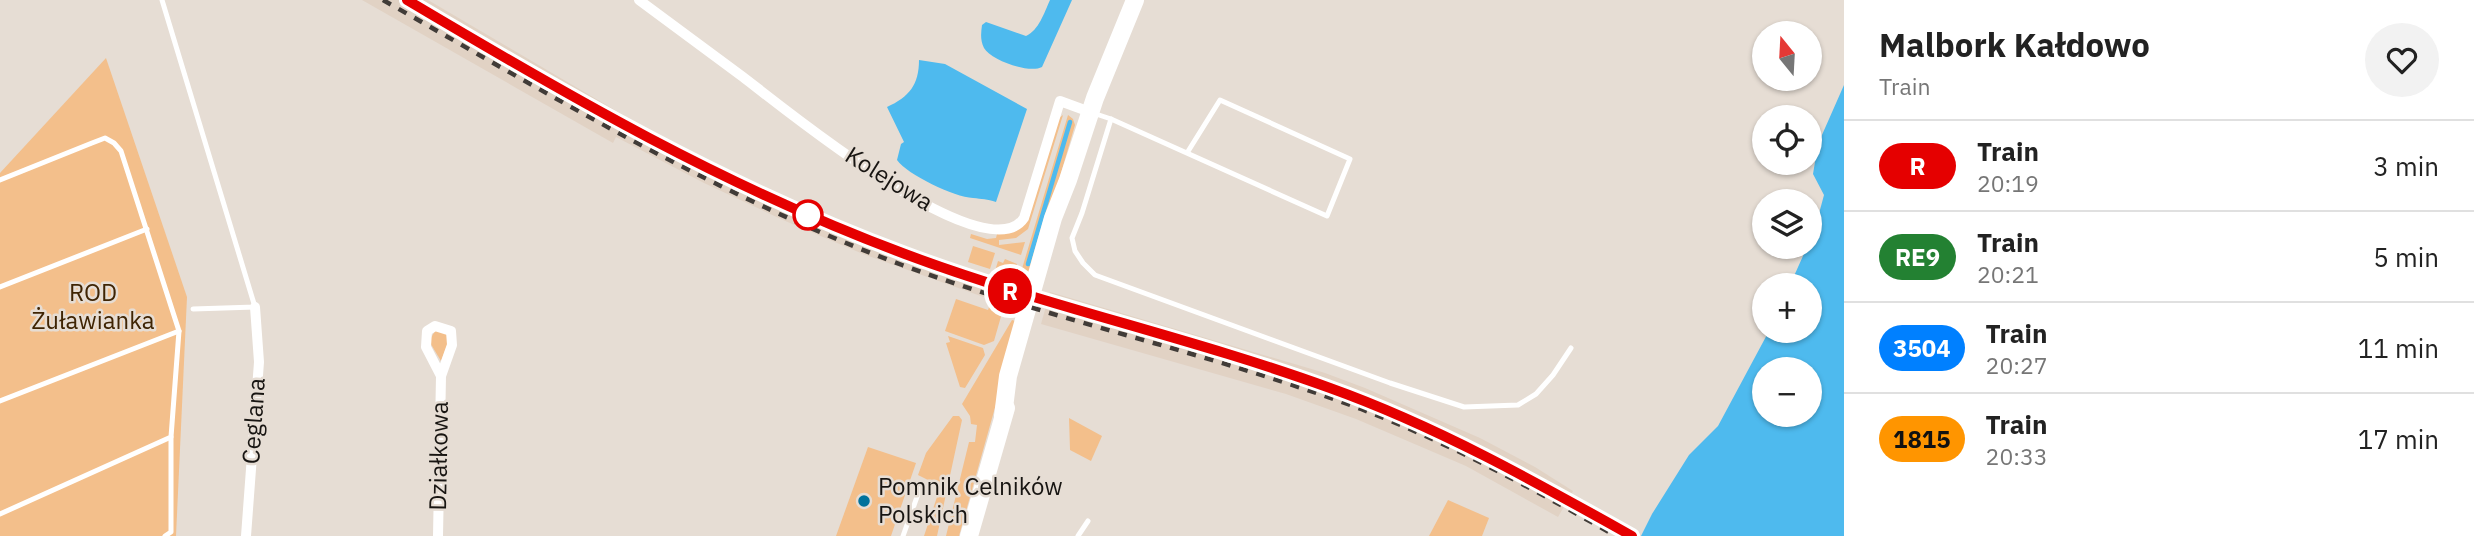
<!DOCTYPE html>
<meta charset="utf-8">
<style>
body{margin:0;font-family:"IBM Plex Sans",sans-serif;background:#f2f2f2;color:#222;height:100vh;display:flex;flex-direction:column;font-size:26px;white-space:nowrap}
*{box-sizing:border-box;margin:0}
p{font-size:23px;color:#767676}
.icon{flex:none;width:38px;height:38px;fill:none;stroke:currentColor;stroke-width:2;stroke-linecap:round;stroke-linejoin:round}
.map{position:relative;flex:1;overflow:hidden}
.side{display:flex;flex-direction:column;background:#fff;width:630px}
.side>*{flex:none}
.badge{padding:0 14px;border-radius:23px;font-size:24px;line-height:46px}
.needle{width:46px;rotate:342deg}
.buttons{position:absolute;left:1752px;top:21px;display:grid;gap:14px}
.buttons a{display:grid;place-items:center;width:70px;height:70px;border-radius:50%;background:#fff;box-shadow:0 2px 5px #0004;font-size:35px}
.map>.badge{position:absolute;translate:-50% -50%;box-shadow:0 0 0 4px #fff}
.round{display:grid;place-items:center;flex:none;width:74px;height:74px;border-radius:37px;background:#f2f2f2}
.overview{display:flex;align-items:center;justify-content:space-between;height:119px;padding:0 35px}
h1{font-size:33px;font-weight:700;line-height:52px}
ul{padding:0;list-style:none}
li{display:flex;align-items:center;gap:21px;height:91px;padding:0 35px;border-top:2px solid #e0e0e0}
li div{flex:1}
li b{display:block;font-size:26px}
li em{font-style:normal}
li .badge{min-width:77px;font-weight:700;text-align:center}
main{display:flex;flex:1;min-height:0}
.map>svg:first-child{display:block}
.built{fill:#e1d2c4}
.green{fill:#f3bf8b}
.water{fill:#4ebaee;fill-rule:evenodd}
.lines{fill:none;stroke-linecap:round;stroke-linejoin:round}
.stream{stroke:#4ebaee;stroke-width:4.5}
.lane{stroke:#fff;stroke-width:5}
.street{stroke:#fff;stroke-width:10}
.primary{stroke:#fff;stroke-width:18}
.rail{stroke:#413c38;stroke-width:4.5;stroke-dasharray:9 9;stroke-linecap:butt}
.line-casing{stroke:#fff;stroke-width:16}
.line{stroke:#e50000;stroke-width:10}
.stop-dot{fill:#fff;stroke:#e50000;stroke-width:3.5}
.poi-dot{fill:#00729c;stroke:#e6ddd4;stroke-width:2.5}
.labels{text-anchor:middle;stroke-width:5;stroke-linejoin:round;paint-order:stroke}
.street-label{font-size:24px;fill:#181512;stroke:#e6ddd4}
.park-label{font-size:24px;fill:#3f2403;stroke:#e6ddd4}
.poi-label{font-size:24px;fill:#181512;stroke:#e6ddd4;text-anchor:start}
</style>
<main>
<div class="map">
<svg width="1844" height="536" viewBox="0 0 1844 536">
<rect width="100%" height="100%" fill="#e6ddd4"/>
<g class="built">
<path d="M 362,0 L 428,0 L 625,116 L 623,121 L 715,169 L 828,220 L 906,251 L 999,283 L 1001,278 L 1012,281 L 1004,306 L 991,302 L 992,300 L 863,254 L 783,220 L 704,183 L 616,137 L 613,143 Z"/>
<path d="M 1050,292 L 1325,373 L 1365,388 L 1480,438 L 1535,467 L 1573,491 L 1558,517 L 1466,466 L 1356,419 L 1286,394 L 1041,324 Z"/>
</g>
<g class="green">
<path d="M 106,58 L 187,297 L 176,536 L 0,536 L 0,173 Z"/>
<path d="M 1063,115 L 1028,229 L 1016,238 L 999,240 L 999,245 L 1025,242 L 1021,255 L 970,238 L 971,234 L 987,239 L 996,238 L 997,234 L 1013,232 L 1024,224 L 1059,118 Z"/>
<path d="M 1068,115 L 1073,119 L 1075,125 L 1028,286 L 1027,277 L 1022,284 L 1021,272 Z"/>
<path d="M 973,246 L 995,253 L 990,269 L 968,262 Z"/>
<path d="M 1005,259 L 1017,264 L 1012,281 L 1001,278 L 1002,273 L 995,271 L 998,261 L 1003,263 Z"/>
<path d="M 956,299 L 988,310 L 991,302 L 1004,306 L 994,341 L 984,345 L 945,331 Z"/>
<path d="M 1012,320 L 1019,322 L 959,536 L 946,536 L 969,442 L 975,442 L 977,425 L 971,424 L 970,416 L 962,404 Z"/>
<path d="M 435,331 L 446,331 L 448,343 L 441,361 L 429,341 Z"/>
<path d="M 948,336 L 983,348 L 985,355 L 965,388 L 960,387 L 946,343 L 950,342 Z"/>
<path d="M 953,416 L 959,416 L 962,420 L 937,536 L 924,536 L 939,491 L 932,482 L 918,475 L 926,453 Z"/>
<path d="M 1069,418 L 1102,436 L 1091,461 L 1070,450 Z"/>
<path d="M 868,447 L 916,463 L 891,536 L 836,536 Z"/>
<path d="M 1448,500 L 1489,518 L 1482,536 L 1429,536 Z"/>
</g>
<g class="water">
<path d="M 1050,0 L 1072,0 L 1042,67 C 1029,74 991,60 984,48 C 980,40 981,33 982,25 L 986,22 L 1026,36 C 1039,30 1044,13 1050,0 Z"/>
<path d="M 919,60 L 945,64 L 1027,109 L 996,202 C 987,199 982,199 973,198 C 954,197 908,175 897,160 L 901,144 L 904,142 L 887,107 C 909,97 919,85 919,60 Z"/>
<path d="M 1844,85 L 1844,536 L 1641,536 L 1652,514 L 1689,455 L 1718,426 L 1769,331 L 1810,331 L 1810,285 L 1790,285 L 1807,247 L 1810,247 L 1824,195 L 1813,174 L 1818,144 ZM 1764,369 L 1810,369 L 1810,415 L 1764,415 Z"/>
</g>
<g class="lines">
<path class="stream" d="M 1028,264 L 1070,122"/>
<g class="lane">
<path d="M 162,0 L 255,307 L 193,309"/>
<path d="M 1093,113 L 1111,119 L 1327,216 L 1350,159 L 1220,100 L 1187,153"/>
<path d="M 1111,119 L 1082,213 L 1072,238 L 1075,251 L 1083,263 L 1095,275 L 1390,383 L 1464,407 L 1518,405 L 1536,394 L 1553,375 L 1571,348"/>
<path d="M 0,180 L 92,143 L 105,138 L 114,143 L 121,151 L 179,331 L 171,437 L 0,514"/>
<path d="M 0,287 L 147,229"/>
<path d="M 0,401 L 179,331"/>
<path d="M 165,536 L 171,532 L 171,437"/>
<path d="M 903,536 L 922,483"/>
<path d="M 1078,536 L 1088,521"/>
</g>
<g class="street">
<path d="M 639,0 C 674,26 708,51 743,77 C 780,105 986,275 1024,218 L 1060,101 L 1090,112"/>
<path d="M 246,536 L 259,362 L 255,307"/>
<path d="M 438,536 L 441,376 L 452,345 L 451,331 L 435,326 L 427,331 L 426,347 L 441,376"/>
</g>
<g class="primary">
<path d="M 1003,416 L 1008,376 L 1053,218 L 1068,180 L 1095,98 L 1135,0"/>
<path d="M 969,536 L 1006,408"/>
</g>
<g class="rail">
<path d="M 383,0 C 552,96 719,197 902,265 C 1052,320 1211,353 1361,409 C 1450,443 1533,489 1616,536"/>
<path d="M 407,0 L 518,65"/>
<path d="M 736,183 L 866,239 L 1019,294"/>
</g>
</g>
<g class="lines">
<g class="line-casing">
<path id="line" d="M 407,0 C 570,97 727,188 905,254 C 1044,306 1190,337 1330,388 C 1436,426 1534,481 1632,536"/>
</g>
<use href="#line" class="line"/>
</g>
<circle class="stop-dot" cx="808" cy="215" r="14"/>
<circle class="poi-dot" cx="864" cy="501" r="7"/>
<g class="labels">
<g class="street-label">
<text transform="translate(889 179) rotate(32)" y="8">Kolejowa</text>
<text transform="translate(254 421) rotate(-86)" y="8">Ceglana</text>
<text transform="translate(439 456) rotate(-89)" y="8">Działkowa</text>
</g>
<g class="park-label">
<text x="93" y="301">ROD<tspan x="93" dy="28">Żuławianka</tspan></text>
</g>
<g class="poi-label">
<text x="878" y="495">Pomnik Celników<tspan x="878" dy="28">Polskich</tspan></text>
</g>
</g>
</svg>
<div class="buttons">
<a><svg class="needle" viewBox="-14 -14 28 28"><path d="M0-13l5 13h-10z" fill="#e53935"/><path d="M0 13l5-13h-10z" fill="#767676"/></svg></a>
<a><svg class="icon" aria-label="locate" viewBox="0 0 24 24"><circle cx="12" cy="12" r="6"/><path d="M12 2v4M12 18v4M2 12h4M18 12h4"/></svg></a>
<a><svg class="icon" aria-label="layers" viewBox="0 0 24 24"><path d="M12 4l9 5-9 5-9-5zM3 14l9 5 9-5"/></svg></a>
<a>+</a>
<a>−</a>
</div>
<b class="badge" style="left:1010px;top:291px;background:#e50000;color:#fff">R</b>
</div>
<section class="side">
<div class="overview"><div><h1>Malbork Kałdowo</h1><p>Train</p></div><a class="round"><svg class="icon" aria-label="heart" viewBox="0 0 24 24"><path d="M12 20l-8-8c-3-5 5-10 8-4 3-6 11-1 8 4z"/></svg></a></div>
<ul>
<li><span class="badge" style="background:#e50000;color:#fff">R</span><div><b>Train</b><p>20:19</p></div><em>3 min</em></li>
<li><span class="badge" style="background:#238132;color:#fff">RE9</span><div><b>Train</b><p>20:21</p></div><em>5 min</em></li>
<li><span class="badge" style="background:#0080ff;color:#fff">3504</span><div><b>Train</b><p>20:27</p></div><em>11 min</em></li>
<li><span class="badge" style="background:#ff9500;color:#111">1815</span><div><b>Train</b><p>20:33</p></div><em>17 min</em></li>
</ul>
</section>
</main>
